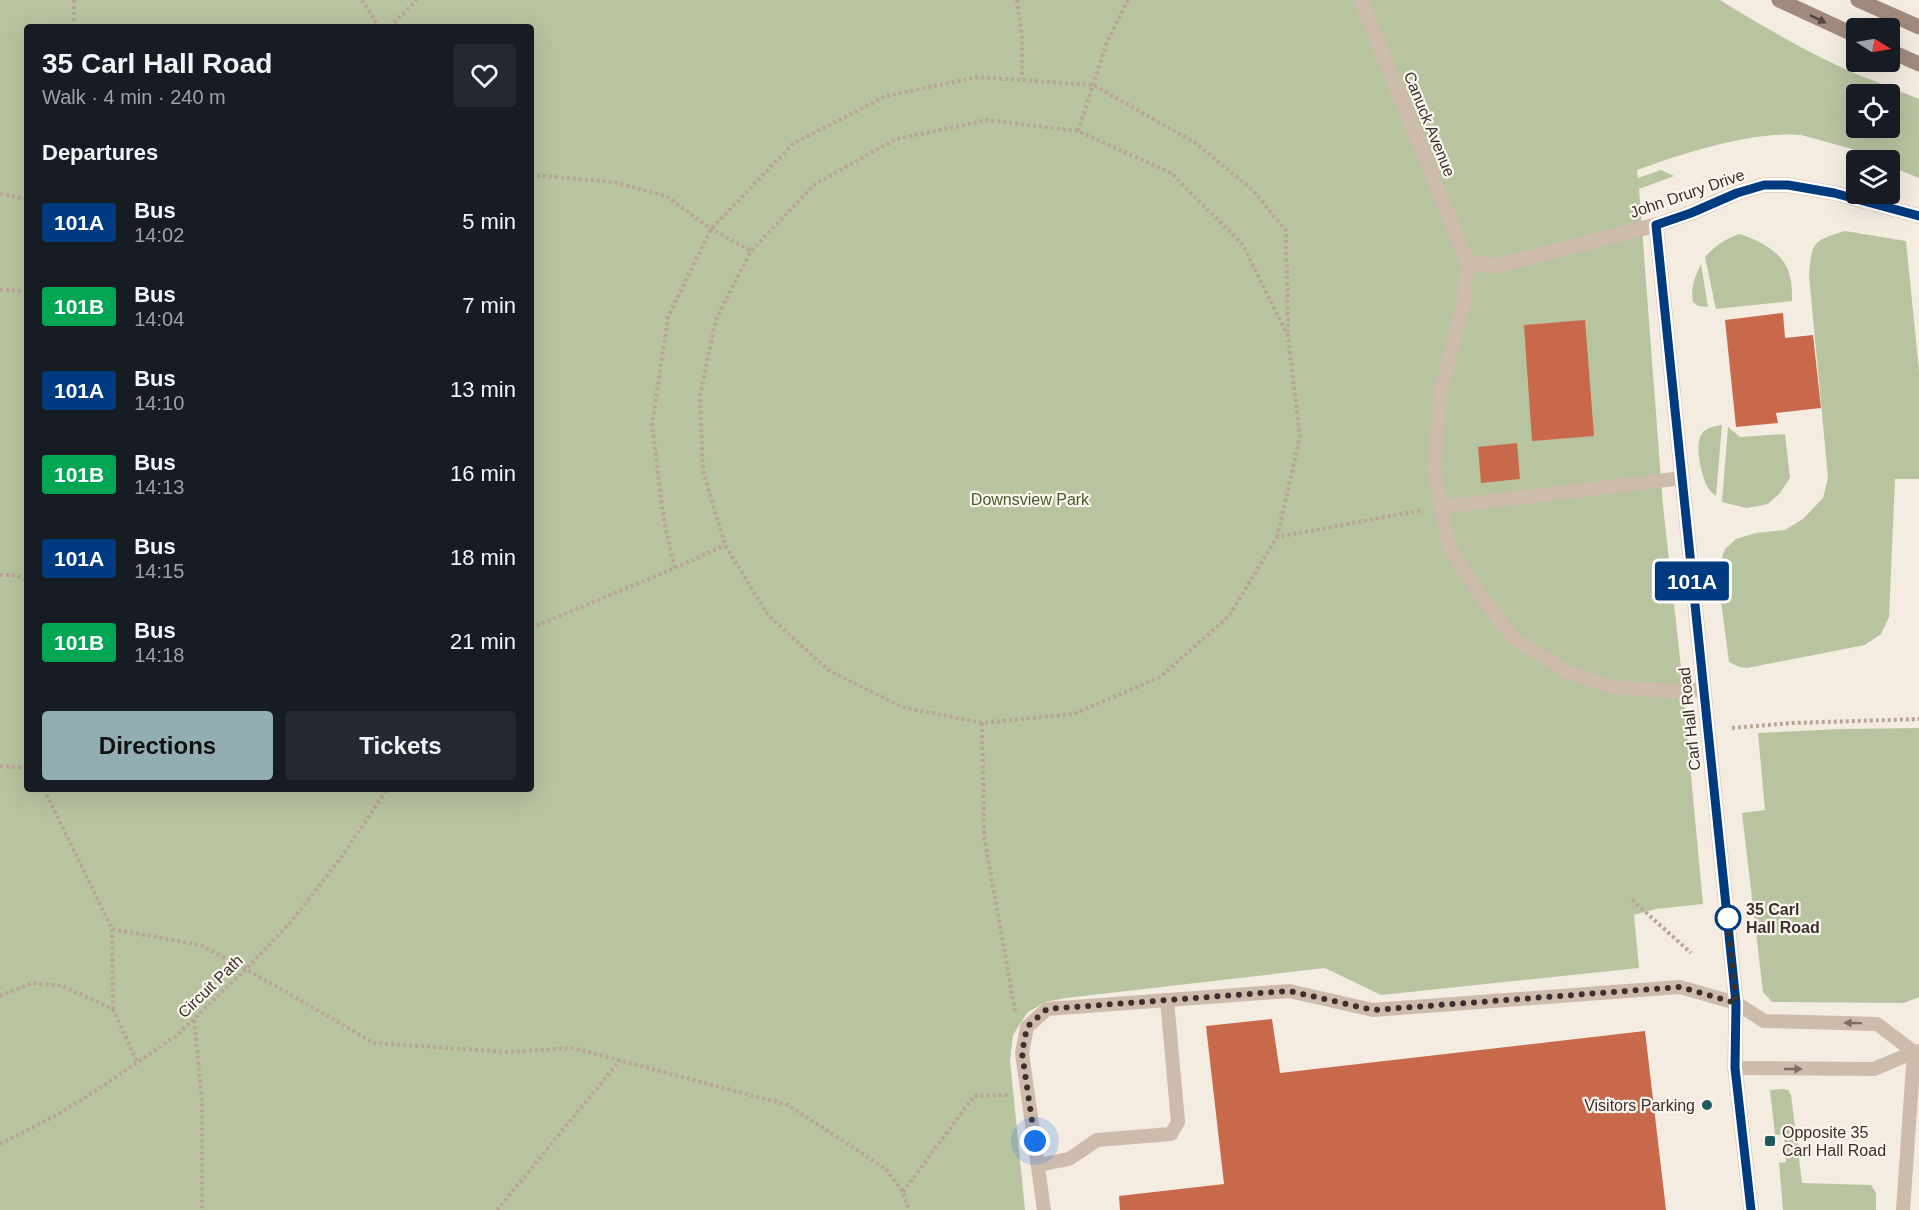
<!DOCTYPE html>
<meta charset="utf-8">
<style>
body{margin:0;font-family:Helvetica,sans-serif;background:#242831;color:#f1f3f6;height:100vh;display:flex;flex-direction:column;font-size:22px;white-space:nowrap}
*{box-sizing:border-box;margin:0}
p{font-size:20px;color:#9ea1a6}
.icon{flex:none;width:33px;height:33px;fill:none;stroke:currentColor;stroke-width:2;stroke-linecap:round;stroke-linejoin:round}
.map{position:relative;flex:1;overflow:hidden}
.sheet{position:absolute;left:24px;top:24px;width:510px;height:768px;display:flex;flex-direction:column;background:#171b24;border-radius:6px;box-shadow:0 6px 24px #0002}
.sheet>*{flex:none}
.badge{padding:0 12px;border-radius:4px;font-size:21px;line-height:39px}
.needle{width:39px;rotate:101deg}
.buttons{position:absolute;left:1846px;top:18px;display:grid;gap:12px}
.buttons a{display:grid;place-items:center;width:54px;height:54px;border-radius:6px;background:#171b24;box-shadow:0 6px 24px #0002;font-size:30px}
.you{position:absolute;width:30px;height:30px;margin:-15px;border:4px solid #fff;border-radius:50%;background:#1a73e8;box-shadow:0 0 0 9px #1a73e833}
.map>.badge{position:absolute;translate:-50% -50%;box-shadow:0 0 0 3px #fff}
h2{padding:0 18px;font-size:22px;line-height:54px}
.round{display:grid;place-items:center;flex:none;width:63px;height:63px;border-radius:6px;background:#242831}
.overview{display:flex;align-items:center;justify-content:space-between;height:102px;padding:0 18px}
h1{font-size:28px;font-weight:800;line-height:45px}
.primary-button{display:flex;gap:12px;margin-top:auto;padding:12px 18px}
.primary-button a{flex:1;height:69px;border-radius:6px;background:#92aeb2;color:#111;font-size:24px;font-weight:800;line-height:69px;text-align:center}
.primary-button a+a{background:#242831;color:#f1f3f6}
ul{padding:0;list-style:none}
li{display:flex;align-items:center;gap:18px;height:84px;padding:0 18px}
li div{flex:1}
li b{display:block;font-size:22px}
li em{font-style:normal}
li .badge{min-width:66px;font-weight:700;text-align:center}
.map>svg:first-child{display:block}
.green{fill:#b8c4a0;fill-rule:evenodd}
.building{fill:#c8694b}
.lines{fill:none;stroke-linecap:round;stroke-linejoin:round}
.path{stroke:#b9a596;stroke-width:4;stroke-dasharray:3 3;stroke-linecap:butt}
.service{stroke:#cdbbac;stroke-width:14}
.minor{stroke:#cdbbac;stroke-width:15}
.secondary{stroke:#a18a7d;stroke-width:15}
.oneway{fill:#544640}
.oneway2{fill:#7d6f65}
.line-casing{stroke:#fff;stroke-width:14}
.line{stroke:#003b80;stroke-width:9}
.walk{stroke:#3b302b;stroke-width:6;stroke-dasharray:0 10.8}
.stop-dot{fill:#fff;stroke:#003b80;stroke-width:3}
.poi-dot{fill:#1f5a5e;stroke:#fbf5ee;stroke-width:2}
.labels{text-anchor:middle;stroke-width:4.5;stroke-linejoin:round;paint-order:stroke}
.street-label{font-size:16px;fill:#3b302b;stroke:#fbf5ee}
.park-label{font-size:16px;fill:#4a5a2e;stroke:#fbf5ee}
.stop-label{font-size:16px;font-weight:bold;fill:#3b302b;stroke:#fbf5ee;text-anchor:start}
.poi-label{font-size:16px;fill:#3b302b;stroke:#fbf5ee;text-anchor:end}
</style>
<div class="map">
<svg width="1919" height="1210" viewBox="0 0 1919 1210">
<rect width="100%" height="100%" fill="#f4ebe1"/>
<g class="green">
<path d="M 0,0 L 1720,0 C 1764,27 1808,53 1854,73 C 1876,82 1898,90 1919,99 L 1919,178 L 1892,167 L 1890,160 L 1885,158 L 1801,135 C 1751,131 1684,153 1637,170 L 1638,178 L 1661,170 L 1674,176 L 1639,189 L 1663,506 L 1680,658 L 1703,904 L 1656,909 L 1634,915 L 1639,968 L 1381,995 L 1325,968 L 1066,998 L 1045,1002 L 1027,1013 L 1013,1035 L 1010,1060 L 1025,1210 L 0,1210 ZM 27,27 L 531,27 L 531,789 L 27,789 ZM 1857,94 L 1890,94 L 1890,128 L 1857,128 Z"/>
<path d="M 1845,231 L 1906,241 L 1919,371 L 1919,479 L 1895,479 L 1889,617 L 1881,634 L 1865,645 L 1747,668 L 1739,667 L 1729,662 L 1720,593 L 1719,566 L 1725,549 L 1736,539 L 1756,533 L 1785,530 L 1803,519 L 1823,498 L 1828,478 L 1809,275 C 1812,241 1813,241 1845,231 Z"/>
<path d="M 1739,234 C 1760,240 1786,254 1790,277 C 1792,285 1792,293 1792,301 L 1716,309 L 1705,257 C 1715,246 1725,239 1739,234 Z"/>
<path d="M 1701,264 L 1708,307 L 1698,306 L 1693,302 C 1690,289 1695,276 1701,264 Z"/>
<path d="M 1722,425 L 1716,496 C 1712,493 1709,490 1707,486 C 1701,474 1693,440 1704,431 C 1709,427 1716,426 1722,425 Z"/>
<path d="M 1728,427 L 1740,437 L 1785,434 L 1790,478 L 1780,493 L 1768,504 L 1747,508 L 1722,502 Z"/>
<path d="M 1919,728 L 1919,997 L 1904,1003 L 1772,1002 L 1763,992 L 1742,813 L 1765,810 L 1758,733 L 1841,729 Z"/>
<path d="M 1783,1089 L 1788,1090 L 1791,1095 L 1802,1183 L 1871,1185 L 1876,1193 L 1876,1210 L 1783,1210 L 1779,1163 L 1786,1162 L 1784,1134 L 1775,1135 L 1770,1090 Z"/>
</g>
<g class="building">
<path d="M 1783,313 L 1785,338 L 1813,335 L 1821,408 L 1776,413 L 1778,423 L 1736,427 L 1725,320 Z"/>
<path d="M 1585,320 L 1594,436 L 1532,441 L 1524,325 Z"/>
<path d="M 1517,443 L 1520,479 L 1481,483 L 1478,447 Z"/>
<path d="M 1272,1019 L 1280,1073 L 1645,1031 L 1666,1210 L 1120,1210 L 1119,1196 L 1224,1184 L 1206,1026 Z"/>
</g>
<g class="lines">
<g class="path">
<path d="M 362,0 L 379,27"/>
<path d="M 1017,0 L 1022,38 L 1022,79"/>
<path d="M 74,27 L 74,0"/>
<path d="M 390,27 L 417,0"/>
<path d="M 1078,131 L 1107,42 L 1128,0"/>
<path d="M 531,175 L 613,182 L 666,196 L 711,229 L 751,251"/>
<path d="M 0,194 L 27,199"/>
<path d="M 0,290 L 27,291"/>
<path d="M 1277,537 L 1300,437 L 1288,336 L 1243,245 L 1171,173 L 1078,131 L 987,120 L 896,139 L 815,184 L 751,251 L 716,319 L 700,395 L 703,471 L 725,545 L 768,615 L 828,670 L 902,707 L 982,723 L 1074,714 L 1160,677 L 1229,616 L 1277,537 L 1423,510"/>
<path d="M 675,568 L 664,521 L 652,425 L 668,317 L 711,229 L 794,143 L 886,96 L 978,77 L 1093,85 L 1194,142 L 1253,190 L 1286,231 L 1288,332"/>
<path d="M 0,575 L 15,575 L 27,580"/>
<path d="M 531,628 L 675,568 L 725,545"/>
<path d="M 982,723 L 984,836 L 1015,1011"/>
<path d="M 1732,728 L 1792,723 L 1919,719"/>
<path d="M 0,766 L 27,768"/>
<path d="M 44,789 L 112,929 L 200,945 L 246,969 L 374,1043 L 507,1052 L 573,1048 L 788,1105 L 886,1169 L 903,1192 L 909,1210"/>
<path d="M 1632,900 L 1691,953"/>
<path d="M 0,996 L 32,983 L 62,986 L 113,1009 L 112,929"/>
<path d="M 113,1009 L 137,1062"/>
<path d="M 194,1020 L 202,1099 L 202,1210"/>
<path d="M 0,1144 L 53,1117 L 97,1090 L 176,1036 L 246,969 L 290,923 L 341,858 L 387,789"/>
<path d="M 903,1192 L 974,1096 L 1010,1095"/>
<path d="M 497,1210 L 620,1060"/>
</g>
<g class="service">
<path d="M 1467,262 L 1464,301 L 1441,390 L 1434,468 L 1449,547 L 1485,602 L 1516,640 L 1568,672 L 1611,687 L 1668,691 L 1704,690"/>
<path d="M 1441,507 L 1682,478"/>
<path d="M 1038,1165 L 1069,1159 L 1097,1140 L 1171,1134 L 1178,1122 L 1167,1000"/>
<path d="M 1044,1210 L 1022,1053 L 1027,1027 L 1047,1009 L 1289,991 L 1373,1010 L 1680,987 L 1736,1003 L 1764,1021 L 1877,1024 L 1914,1052 L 1874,1069 L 1735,1068"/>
<path d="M 1903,1210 L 1914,1052 L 1919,1051"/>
</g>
<g class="minor">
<path d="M 1361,0 L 1467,262 L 1496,266 L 1602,239 L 1656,225 L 1691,213 L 1737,193 L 1764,185 L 1788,185 L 1834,193 L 1919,216"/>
<path d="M 1656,225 L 1736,1003 L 1735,1068 L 1751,1210"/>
</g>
<g class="secondary">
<path d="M 1779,0 L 1857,36"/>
<path d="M 1858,0 L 1919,27"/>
<path d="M 1890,51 L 1919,64"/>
</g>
</g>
<defs><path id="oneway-solid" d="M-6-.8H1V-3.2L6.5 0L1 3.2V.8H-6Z" transform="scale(1.5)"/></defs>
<use class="oneway" href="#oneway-solid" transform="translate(1818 19) rotate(26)"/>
<g class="oneway2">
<use href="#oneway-solid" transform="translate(1853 1023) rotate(-179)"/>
<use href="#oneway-solid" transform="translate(1793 1069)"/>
</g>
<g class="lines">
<g class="line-casing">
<path id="line" d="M 1751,1210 L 1735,1068 L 1736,1003 L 1656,225 L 1691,213 L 1737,193 L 1764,185 L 1788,185 L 1834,193 L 1919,216"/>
</g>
<use href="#line" class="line"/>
<path class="walk" d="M 1035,1141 L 1022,1053 L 1027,1027 L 1047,1009 L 1289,991 L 1373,1010 L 1680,987 L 1736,1003 L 1727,912 L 1728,918"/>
</g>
<circle class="stop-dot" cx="1728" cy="918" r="12"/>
<g class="poi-dot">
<circle cx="1707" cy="1105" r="6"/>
<rect x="1764" y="1135" width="12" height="12" rx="3"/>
</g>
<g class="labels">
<g class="street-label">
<text transform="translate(1430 124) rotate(68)" y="6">Canuck Avenue</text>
<text transform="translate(1687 193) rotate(-19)" y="6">John Drury Drive</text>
<text transform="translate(1689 719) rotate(-96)" y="6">Carl Hall Road</text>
<text transform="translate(210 986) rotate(-44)" y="6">Circuit Path</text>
</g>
<g class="park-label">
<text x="1030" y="505">Downsview Park</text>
</g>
<g class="stop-label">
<text x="1746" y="915">35 Carl<tspan x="1746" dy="18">Hall Road</tspan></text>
</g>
<g class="poi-label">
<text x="1695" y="1111">Visitors Parking</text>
<text x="1782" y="1138" text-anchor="start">Opposite 35<tspan x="1782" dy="18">Carl Hall Road</tspan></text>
</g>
</g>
</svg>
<div class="buttons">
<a><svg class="needle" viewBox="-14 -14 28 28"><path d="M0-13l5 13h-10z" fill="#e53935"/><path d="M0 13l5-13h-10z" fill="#9ea1a6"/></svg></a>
<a><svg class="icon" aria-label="locate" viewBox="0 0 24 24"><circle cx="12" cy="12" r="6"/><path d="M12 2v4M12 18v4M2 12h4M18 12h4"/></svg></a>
<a><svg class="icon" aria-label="layers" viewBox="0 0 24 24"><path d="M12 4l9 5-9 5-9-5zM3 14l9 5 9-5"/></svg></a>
</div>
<div class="you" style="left:1035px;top:1141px"></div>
<b class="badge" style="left:1692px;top:581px;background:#003b80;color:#fff">101A</b>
<section class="sheet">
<div class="overview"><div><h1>35 Carl Hall Road</h1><p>Walk · 4 min · 240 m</p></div><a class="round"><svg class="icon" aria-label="heart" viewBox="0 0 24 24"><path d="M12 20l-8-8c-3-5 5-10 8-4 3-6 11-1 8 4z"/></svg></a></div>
<h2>Departures</h2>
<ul>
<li><span class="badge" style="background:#003b80;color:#fff">101A</span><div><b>Bus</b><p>14:02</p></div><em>5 min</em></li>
<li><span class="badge" style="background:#00a651;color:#fff">101B</span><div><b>Bus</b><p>14:04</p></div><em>7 min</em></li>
<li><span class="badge" style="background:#003b80;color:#fff">101A</span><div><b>Bus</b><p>14:10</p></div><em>13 min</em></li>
<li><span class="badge" style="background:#00a651;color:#fff">101B</span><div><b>Bus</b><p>14:13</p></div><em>16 min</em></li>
<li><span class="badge" style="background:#003b80;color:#fff">101A</span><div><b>Bus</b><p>14:15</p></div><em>18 min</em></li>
<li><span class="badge" style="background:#00a651;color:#fff">101B</span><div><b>Bus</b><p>14:18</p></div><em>21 min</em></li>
</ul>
<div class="primary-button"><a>Directions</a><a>Tickets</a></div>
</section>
</div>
